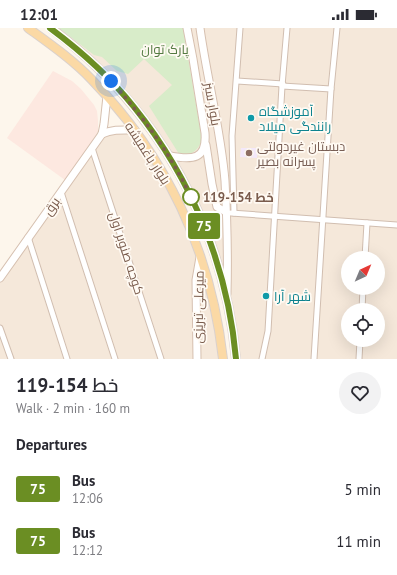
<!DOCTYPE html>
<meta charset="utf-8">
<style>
body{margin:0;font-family:"PT Sans",Cairo,sans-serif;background:#f2f2f3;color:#2b2b33;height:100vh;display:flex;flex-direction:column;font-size:15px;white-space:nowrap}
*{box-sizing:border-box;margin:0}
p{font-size:13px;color:#7c7c81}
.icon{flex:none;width:22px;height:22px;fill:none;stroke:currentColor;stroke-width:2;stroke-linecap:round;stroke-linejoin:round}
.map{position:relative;height:331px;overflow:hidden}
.drawer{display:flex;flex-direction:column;background:#fff;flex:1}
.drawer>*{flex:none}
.badge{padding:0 8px;border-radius:3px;font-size:14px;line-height:26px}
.needle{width:26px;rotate:44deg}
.tools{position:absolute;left:341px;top:223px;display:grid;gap:8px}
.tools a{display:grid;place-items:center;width:44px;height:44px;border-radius:50%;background:#fff;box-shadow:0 4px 16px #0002;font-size:20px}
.you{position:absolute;width:20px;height:20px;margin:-10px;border:3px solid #fff;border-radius:50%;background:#1a73e8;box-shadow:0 0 0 6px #1a73e833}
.map>.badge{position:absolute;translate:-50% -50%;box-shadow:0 0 0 2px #fff}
h2{padding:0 16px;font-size:15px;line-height:36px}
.round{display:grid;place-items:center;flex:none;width:42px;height:42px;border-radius:21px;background:#f2f2f3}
.head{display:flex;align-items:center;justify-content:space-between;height:68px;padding:0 16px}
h1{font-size:19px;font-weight:600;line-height:30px}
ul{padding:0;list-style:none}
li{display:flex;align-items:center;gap:12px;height:52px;padding:0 16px}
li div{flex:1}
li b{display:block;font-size:15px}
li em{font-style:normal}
li .badge{min-width:44px;font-weight:700;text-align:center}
.status{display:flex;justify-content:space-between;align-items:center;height:28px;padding:0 20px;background:#fff;direction:ltr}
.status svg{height:11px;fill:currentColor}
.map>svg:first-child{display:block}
.residential{fill:#f5e8da;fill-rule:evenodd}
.commercial{fill:#fde8e0}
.education{fill:#f3e8fa}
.green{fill:#d8ecc9}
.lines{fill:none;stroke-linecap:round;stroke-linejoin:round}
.street-casing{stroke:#d1beb0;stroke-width:7}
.secondary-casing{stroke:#d6c0b0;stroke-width:9}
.primary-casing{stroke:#dad1cd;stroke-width:10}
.street{stroke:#fff;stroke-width:5}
.secondary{stroke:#fff;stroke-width:7}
.primary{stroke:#fbd9a5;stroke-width:8}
.line-casing{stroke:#fff;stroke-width:9}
.line{stroke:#6b8e23;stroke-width:6}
.walk{stroke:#7a5c4d;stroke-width:4;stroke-dasharray:0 7.2}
.culture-dot{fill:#0f9aa8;stroke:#fffaf3;stroke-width:1.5}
.education-dot{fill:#8d6e63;stroke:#fffaf3;stroke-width:1.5}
.stop-dot{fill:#fff;stroke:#6b8e23;stroke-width:2}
.labels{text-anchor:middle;stroke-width:3.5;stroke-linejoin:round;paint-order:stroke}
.park-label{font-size:13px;fill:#537a41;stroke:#fffaf3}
.street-label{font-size:13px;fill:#7a5c4d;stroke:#fffaf3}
.culture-label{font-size:13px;fill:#0d838f;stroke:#fffaf3;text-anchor:start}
.education-label{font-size:13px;fill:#785e54;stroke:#fffaf3;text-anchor:start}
.stop-label{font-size:13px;font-weight:bold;fill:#7a5c4d;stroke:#fffaf3;text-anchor:start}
</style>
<div class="status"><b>12:01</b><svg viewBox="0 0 49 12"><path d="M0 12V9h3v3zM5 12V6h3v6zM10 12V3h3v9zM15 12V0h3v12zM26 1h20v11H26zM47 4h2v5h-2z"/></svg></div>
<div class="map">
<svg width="397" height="331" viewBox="0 0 397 331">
<rect width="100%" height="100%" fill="#fdf6ec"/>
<g class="residential">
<path d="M 50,0 L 397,0 L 397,331 L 235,331 L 230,284 L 207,207 L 172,131 L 142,88 ZM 348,230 L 378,230 L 378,260 L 348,260 ZM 348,282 L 378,282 L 378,312 L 348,312 Z"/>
<path d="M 98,102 L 136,106 L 174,167 L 200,226 L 222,331 L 0,331 L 0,244 L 90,117 Z"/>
</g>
<path class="commercial" d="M 53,43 L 72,53 L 81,61 L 94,77 L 97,83 L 98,93 L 98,102 L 94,111 L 65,152 L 7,110 Z"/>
<path class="education" d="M 241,120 L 258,120 L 257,130 L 240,129 Z"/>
<path class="green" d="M 59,0 L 183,0 L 202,112 C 198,122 193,126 183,128 L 179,126 L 149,78 L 172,57 L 144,31 L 128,46 L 117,43 L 102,29 L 94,27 Z"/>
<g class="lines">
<g class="street-casing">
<g id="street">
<path d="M 237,53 L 283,56"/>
<path d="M 282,58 L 331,61"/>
<path d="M 92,120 L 161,331"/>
<path d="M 61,164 L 115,331"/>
<path d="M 231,185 L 397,197"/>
<path d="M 234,185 L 232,108 L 240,0"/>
<path d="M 28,209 L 67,331"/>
<path d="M 365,230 L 367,195"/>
<path d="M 362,282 L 363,260"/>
<path d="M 0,300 L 11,331"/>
<path d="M 262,331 L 268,303 L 282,58 L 287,0"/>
<path d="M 314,331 L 331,61 L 337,0"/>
<path d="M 359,331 L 360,312"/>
</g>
</g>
<g class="secondary-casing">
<g id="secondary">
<path d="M 200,0 C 207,51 221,102 225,153 C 227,190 228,228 227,266"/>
<path d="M 102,106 C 113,101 123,102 135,102"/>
<path d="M 206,117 L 212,156 L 217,179 L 226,184"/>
<path d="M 170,128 C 192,132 207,132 205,105 L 193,31 L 187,0"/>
<path d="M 0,250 L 102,106 L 104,96 L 107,68"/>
<path d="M 197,331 L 196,252 L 200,229"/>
</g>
</g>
<g class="primary-casing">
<g id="primary">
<path d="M 28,0 C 50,16 73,32 92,52 C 167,129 211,224 223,331"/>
<path d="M 51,0 C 158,80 224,198 236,331"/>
</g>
</g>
<use href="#street" class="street"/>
<use href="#secondary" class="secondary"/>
<use href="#primary" class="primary"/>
</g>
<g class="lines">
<g class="line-casing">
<path id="line" d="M 50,0 C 81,23 110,49 134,79 C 192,151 228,239 236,331"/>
</g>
<use href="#line" class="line"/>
<path class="walk" d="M 111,53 C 144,90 170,125 191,169"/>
</g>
<g class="culture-dot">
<circle cx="251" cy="90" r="4"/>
<circle cx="266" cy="268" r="4"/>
</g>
<circle class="education-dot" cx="249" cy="125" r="4"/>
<circle class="stop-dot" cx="191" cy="169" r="8"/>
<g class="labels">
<g class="park-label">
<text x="165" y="26">پارک توان</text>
</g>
<g class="street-label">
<text transform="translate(213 76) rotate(80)" y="5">بلوار سبز</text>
<text transform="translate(148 125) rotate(57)" y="5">بلوار باغمیشه</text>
<text transform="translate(51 178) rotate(-55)" y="5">برق</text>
<text transform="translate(127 225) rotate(72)" y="5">کوچه صنوبر اول</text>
<text transform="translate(198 279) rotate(-89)" y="5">میرعلی تبریزی</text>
</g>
<g class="culture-label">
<text x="259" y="88">آموزشگاه<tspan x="259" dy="15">رانندگی میلاد</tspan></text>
<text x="274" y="273">شهر آرا</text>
</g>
<g class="education-label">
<text x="257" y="123">دبستان غیردولتی<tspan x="257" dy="15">پسرانه بصیر</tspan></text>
</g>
<g class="stop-label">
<text x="203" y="174">خط 154-119</text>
</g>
</g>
</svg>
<div class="tools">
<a><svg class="needle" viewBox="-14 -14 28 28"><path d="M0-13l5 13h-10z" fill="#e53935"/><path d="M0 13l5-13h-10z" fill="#7c7c81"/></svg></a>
<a><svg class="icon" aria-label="locate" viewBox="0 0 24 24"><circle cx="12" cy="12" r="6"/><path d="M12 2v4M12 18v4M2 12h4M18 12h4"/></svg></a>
</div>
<div class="you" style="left:111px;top:53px"></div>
<b class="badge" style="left:204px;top:198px;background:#6b8e23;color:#fff">75</b>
</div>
<section class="drawer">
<div class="head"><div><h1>خط 154-119</h1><p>Walk · 2 min · 160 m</p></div><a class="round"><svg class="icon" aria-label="heart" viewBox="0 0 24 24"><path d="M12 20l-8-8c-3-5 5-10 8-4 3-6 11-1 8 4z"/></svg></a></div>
<h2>Departures</h2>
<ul>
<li><span class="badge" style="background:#6b8e23;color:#fff">75</span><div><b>Bus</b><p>12:06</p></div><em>5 min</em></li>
<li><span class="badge" style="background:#6b8e23;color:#fff">75</span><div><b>Bus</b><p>12:12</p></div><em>11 min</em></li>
</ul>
</section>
